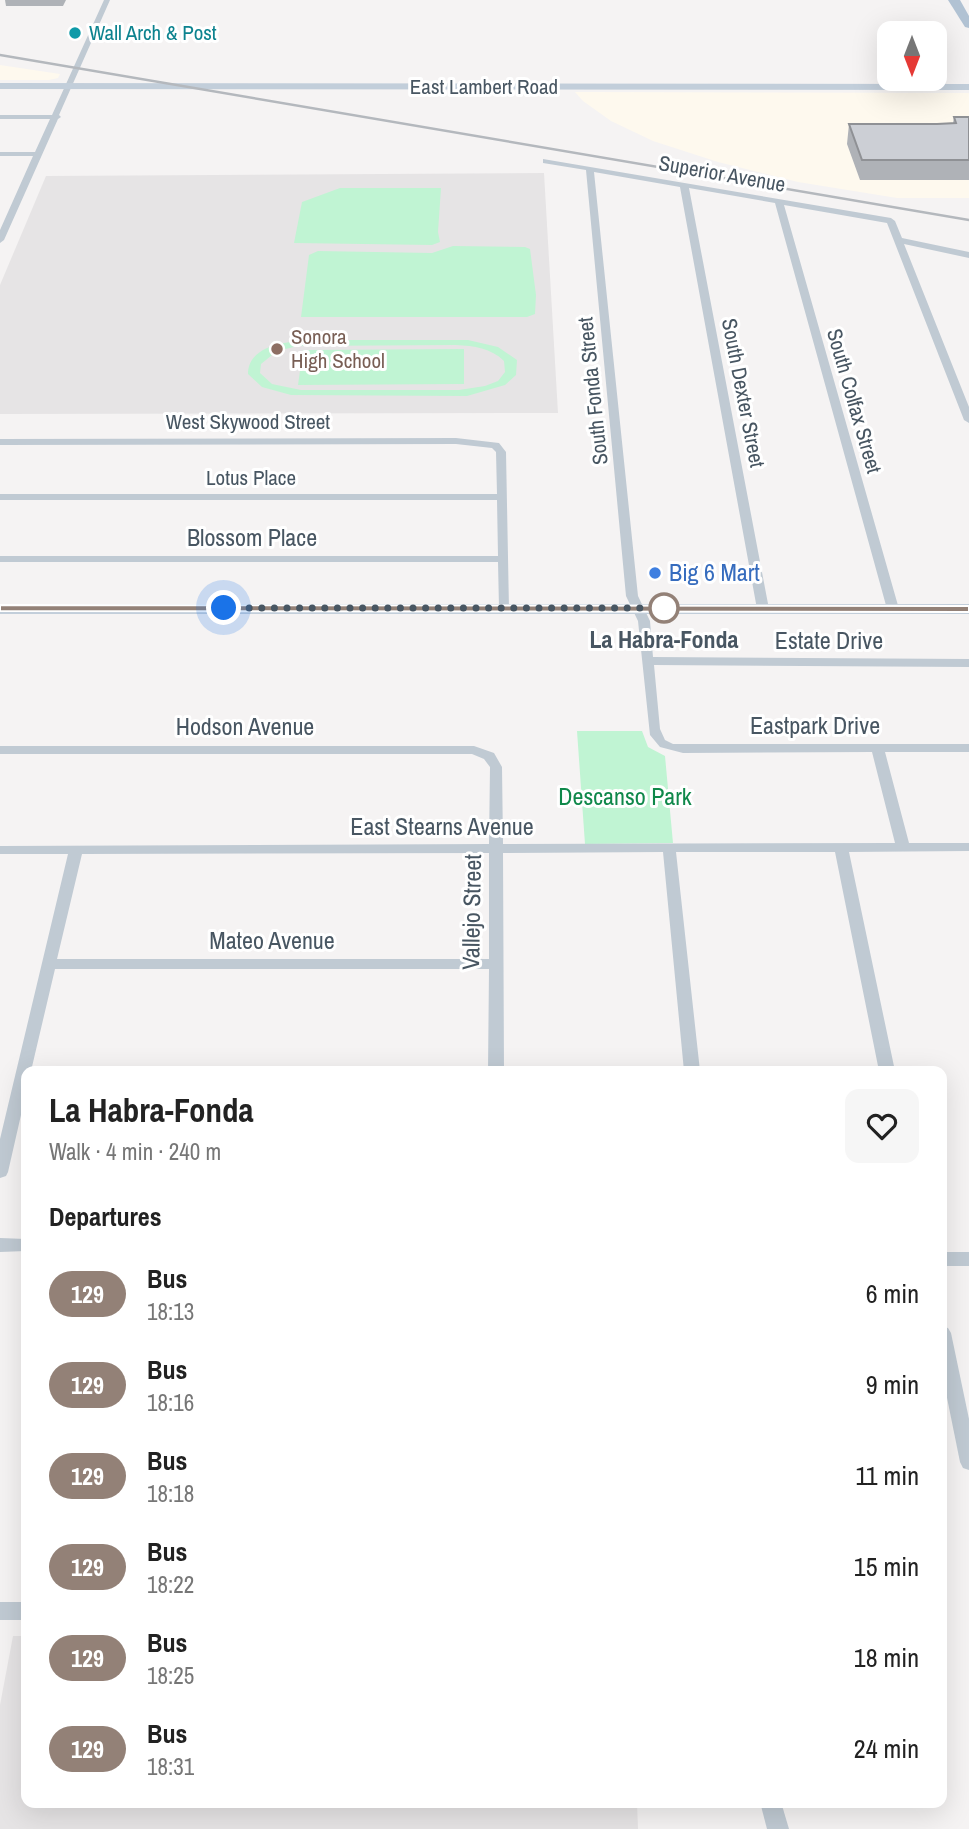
<!DOCTYPE html>
<meta charset="utf-8">
<style>
body{margin:0;font-family:"Archivo Narrow",sans-serif;background:#f6f6f6;color:#222;height:100vh;display:flex;flex-direction:column;font-size:26px;white-space:nowrap}
*{box-sizing:border-box;margin:0}
p{font-size:23px;color:#767676}
.icon{flex:none;width:38px;height:38px;fill:none;stroke:currentColor;stroke-width:2;stroke-linecap:round;stroke-linejoin:round}
.map{position:relative;flex:1;overflow:hidden}
.side{position:absolute;left:21px;top:1066px;width:926px;height:742px;display:flex;flex-direction:column;background:#fff;border-radius:14px;box-shadow:0 7px 28px #0002}
.side>*{flex:none}
.badge{padding:0 14px;border-radius:23px;font-size:24px;line-height:46px}
.needle{width:46px;rotate:180deg}
.controls{position:absolute;left:877px;top:21px;display:grid;gap:14px}
.controls a{display:grid;place-items:center;width:70px;height:70px;border-radius:14px;background:#fff;box-shadow:0 7px 28px #0002;font-size:35px}
.you{position:absolute;width:35px;height:35px;margin:-18px;border:5px solid #fff;border-radius:50%;background:#1a73e8;box-shadow:0 0 0 10px #1a73e833}
.map>.badge{position:absolute;translate:-50% -50%;box-shadow:0 0 0 4px #fff}
h2{padding:0 28px;font-size:26px;line-height:63px}
.round{display:grid;place-items:center;flex:none;width:74px;height:74px;border-radius:14px;background:#f6f6f6}
.summary{display:flex;align-items:center;justify-content:space-between;height:119px;padding:0 28px}
h1{font-size:33px;font-weight:700;line-height:52px}
ul{padding:0;list-style:none}
li{display:flex;align-items:center;gap:21px;height:91px;padding:0 28px}
li div{flex:1}
li b{display:block;font-size:26px}
li em{font-style:normal}
li .badge{min-width:77px;font-weight:700;text-align:center}
.map>svg:first-child{display:block}
.commercial{fill:#fef9ee}
.education{fill:#e6e4e5}
.green{fill:#c0f4d3;fill-rule:evenodd}
.lines{fill:none;stroke-linecap:round;stroke-linejoin:round}
.minor{fill:#c0cad3;fill-rule:evenodd}
.secondary{fill:#c2ceda;fill-rule:evenodd}
.primary{fill:#b1c2d3;fill-rule:evenodd}
.rail{stroke:#b4b8bd;stroke-width:2.5}
.wall{fill:#afb2b7}
.building{fill:#cccfd5;stroke:#8f9195;stroke-width:2}
.line{fill:#938177;stroke:#fff;stroke-width:2}
.walk{stroke:#485662;stroke-width:7;stroke-dasharray:0 12.6}
.culture-dot{fill:#0f9aa8;stroke:#fff;stroke-width:2.5}
.education-dot{fill:#8d6e63;stroke:#fff;stroke-width:2.5}
.shop-dot{fill:#3f7fe0;stroke:#fff;stroke-width:2.5}
.stop-dot{fill:#fff;stroke:#938177;stroke-width:3.5}
.labels{text-anchor:middle;stroke-width:6;stroke-linejoin:round;paint-order:stroke}
.far-culture-label{font-size:21px;fill:#0d838f;stroke:#fff;text-anchor:start}
.far-street-label{font-size:21px;fill:#485662;stroke:#fff}
.far-education-label{font-size:21px;fill:#785e54;stroke:#fff;text-anchor:start}
.street-label{font-size:24px;fill:#485662;stroke:#fff}
.shop-label{font-size:24px;fill:#366cbe;stroke:#fff;text-anchor:start}
.stop-label{font-size:24px;font-weight:bold;fill:#485662;stroke:#fff}
.park-label{font-size:24px;fill:#0f884a;stroke:#fff}
</style>
<div class="map">
<svg width="969" height="1829" viewBox="0 0 969 1829">
<rect width="100%" height="100%" fill="#f5f3f3"/>
<g class="commercial">
<path d="M 0,65 L 60,74 L 58,78 L 49,80 L 0,80 Z"/>
<path d="M 575,92 L 969,93 L 969,198 L 897,198 L 798,182 L 718,162 L 653,141 L 611,121 L 583,101 Z"/>
</g>
<g class="education">
<path d="M 544,173 L 558,413 L 0,414 L 0,285 L 46,176 Z"/>
<path d="M 13,1636 L 26,1636 L 26,1802 L 637,1802 L 638,1829 L 0,1829 L 0,1705 Z"/>
</g>
<g class="green">
<path d="M 340,188 L 441,188 L 438,232 L 440,242 L 432,245 L 294,243 L 302,202 Z"/>
<path d="M 453,246 L 525,247 L 530,249 L 536,295 L 535,314 L 527,317 L 301,317 L 309,255 L 318,251 L 432,253 Z"/>
<path d="M 312,340 L 468,340 L 498,347 L 517,360 L 516,375 L 505,385 L 467,396 L 291,395 L 262,387 L 248,374 C 248,344 291,341 312,340 ZM 456,345 C 474,346 491,348 504,361 L 505,372 L 498,381 L 485,386 L 459,390 L 301,390 L 272,384 L 260,373 L 261,364 L 277,351 L 298,346 Z"/>
<path d="M 464,349 L 464,384 L 298,385 L 303,350 Z"/>
<path d="M 577,731 L 642,731 L 648,747 L 665,756 L 673,843 L 585,844 Z"/>
</g>
<g class="lines">
<g class="minor">
<path d="M 104,0 L 110,0 L 59,115 L 61,117 L 58,119 L 4,240 L 0,243 L 0,230 L 33,156 L 0,156 L 0,152 L 35,152 L 50,119 L 0,119 L 0,115 L 52,115 Z"/>
<path d="M 543,159 L 891,218 L 895,221 L 902,238 L 969,252 L 969,258 L 904,244 L 969,407 L 969,423 L 964,420 L 887,223 L 784,205 L 899,609 L 893,612 L 887,609 L 775,203 L 689,188 L 769,609 L 763,612 L 757,609 L 680,187 L 594,172 L 638,596 L 650,621 L 653,657 L 969,659 L 969,667 L 654,665 L 660,729 L 665,740 L 673,744 L 969,744 L 969,752 L 885,752 L 909,843 L 969,843 L 969,851 L 849,852 L 895,1071 L 879,1071 L 835,852 L 676,852 L 700,1071 L 684,1071 L 663,852 L 503,853 L 504,1071 L 488,1071 L 489,969 L 55,969 L 31,1071 L 26,1071 L 26,1093 L 8,1172 L 6,1176 L 0,1178 L 0,1139 L 68,854 L 0,854 L 0,846 L 489,844 L 490,767 L 484,759 L 472,754 L 0,754 L 0,746 L 474,746 L 494,753 L 502,767 L 503,844 L 895,843 L 872,752 L 683,753 L 660,747 L 650,735 L 638,621 L 626,596 L 586,170 L 543,163 ZM 489,853 L 489,959 L 57,959 L 82,854 Z"/>
<path d="M 456,438 L 499,443 L 506,452 L 509,610 L 505,611 L 499,608 L 498,562 L 0,562 L 0,556 L 498,556 L 497,500 L 0,500 L 0,494 L 497,494 L 496,452 L 492,448 L 456,444 L 0,445 L 0,439 Z"/>
<path d="M 0,1238 L 26,1239 L 26,1251 L 0,1252 Z"/>
<rect x="942" y="1252" width="27" height="14"/>
<path d="M 942,1326 L 948,1328 L 951,1333 L 969,1419 L 969,1470 L 963,1468 L 960,1462 L 942,1373 Z"/>
<rect x="0" y="1602" width="26" height="18"/>
<path d="M 760,1802 L 781,1802 L 789,1829 L 767,1829 Z"/>
</g>
<g class="secondary">
<path d="M 0,83 L 969,84 L 969,90 L 0,89 Z"/>
<rect x="0" y="604" width="969" height="10"/>
</g>
<path class="primary" d="M 948,0 L 960,0 L 969,16 L 969,28 L 965,27 Z"/>
<path class="rail" d="M 0,55 L 969,220"/>
</g>
<g class="wall">
<path d="M 5,0 L 66,0 L 63,6 L 6,6 Z"/>
<path d="M 954,117 L 969,117 L 969,180 L 860,180 L 847,144 L 849,124 L 937,124 L 953,123 Z"/>
</g>
<path class="building" d="M 954,117 L 969,117 L 969,160 L 862,160 L 849,124 L 937,124 L 956,123 Z"/>
<path class="line" d="M 0,605 L 969,606 L 969,612 L 0,611 Z"/>
<g class="lines">
<path class="walk" d="M 224,608 L 664,608"/>
</g>
<circle class="culture-dot" cx="75" cy="33" r="7"/>
<circle class="education-dot" cx="277" cy="349" r="7"/>
<circle class="shop-dot" cx="655" cy="573" r="7"/>
<circle class="stop-dot" cx="664" cy="608" r="14"/>
<g class="labels">
<g class="far-culture-label">
<text x="89" y="40">Wall Arch &amp; Post</text>
</g>
<g class="far-street-label">
<text x="484" y="94">East Lambert Road</text>
<text transform="translate(722 174) rotate(10)" y="7">Superior Avenue</text>
<text transform="translate(593 391) rotate(-96)" y="7">South Fonda Street</text>
<text transform="translate(743 393) rotate(79)" y="7">South Dexter Street</text>
<text transform="translate(854 401) rotate(74)" y="7">South Colfax Street</text>
<text x="248" y="429">West Skywood Street</text>
<text x="251" y="485">Lotus Place</text>
</g>
<g class="far-education-label">
<text x="291" y="344">Sonora<tspan x="291" dy="24">High School</tspan></text>
</g>
<g class="street-label">
<text x="252" y="546">Blossom Place</text>
<text x="829" y="649">Estate Drive</text>
<text x="815" y="734">Eastpark Drive</text>
<text x="245" y="735">Hodson Avenue</text>
<text x="442" y="835">East Stearns Avenue</text>
<text transform="translate(472 912) rotate(-89)" y="8">Vallejo Street</text>
<text x="272" y="949">Mateo Avenue</text>
</g>
<g class="shop-label">
<text x="669" y="581">Big 6 Mart</text>
</g>
<g class="stop-label">
<text x="664" y="648">La Habra-Fonda</text>
</g>
<g class="park-label">
<text x="625" y="805">Descanso Park</text>
</g>
</g>
</svg>
<div class="controls">
<a><svg class="needle" viewBox="-14 -14 28 28"><path d="M0-13l5 13h-10z" fill="#e53935"/><path d="M0 13l5-13h-10z" fill="#767676"/></svg></a>
</div>
<div class="you" style="left:224px;top:608px"></div>
<section class="side">
<div class="summary"><div><h1>La Habra-Fonda</h1><p>Walk · 4 min · 240 m</p></div><a class="round"><svg class="icon" aria-label="heart" viewBox="0 0 24 24"><path d="M12 20l-8-8c-3-5 5-10 8-4 3-6 11-1 8 4z"/></svg></a></div>
<h2>Departures</h2>
<ul>
<li><span class="badge" style="background:#938177;color:#fff">129</span><div><b>Bus</b><p>18:13</p></div><em>6 min</em></li>
<li><span class="badge" style="background:#938177;color:#fff">129</span><div><b>Bus</b><p>18:16</p></div><em>9 min</em></li>
<li><span class="badge" style="background:#938177;color:#fff">129</span><div><b>Bus</b><p>18:18</p></div><em>11 min</em></li>
<li><span class="badge" style="background:#938177;color:#fff">129</span><div><b>Bus</b><p>18:22</p></div><em>15 min</em></li>
<li><span class="badge" style="background:#938177;color:#fff">129</span><div><b>Bus</b><p>18:25</p></div><em>18 min</em></li>
<li><span class="badge" style="background:#938177;color:#fff">129</span><div><b>Bus</b><p>18:31</p></div><em>24 min</em></li>
</ul>
</section>
</div>
